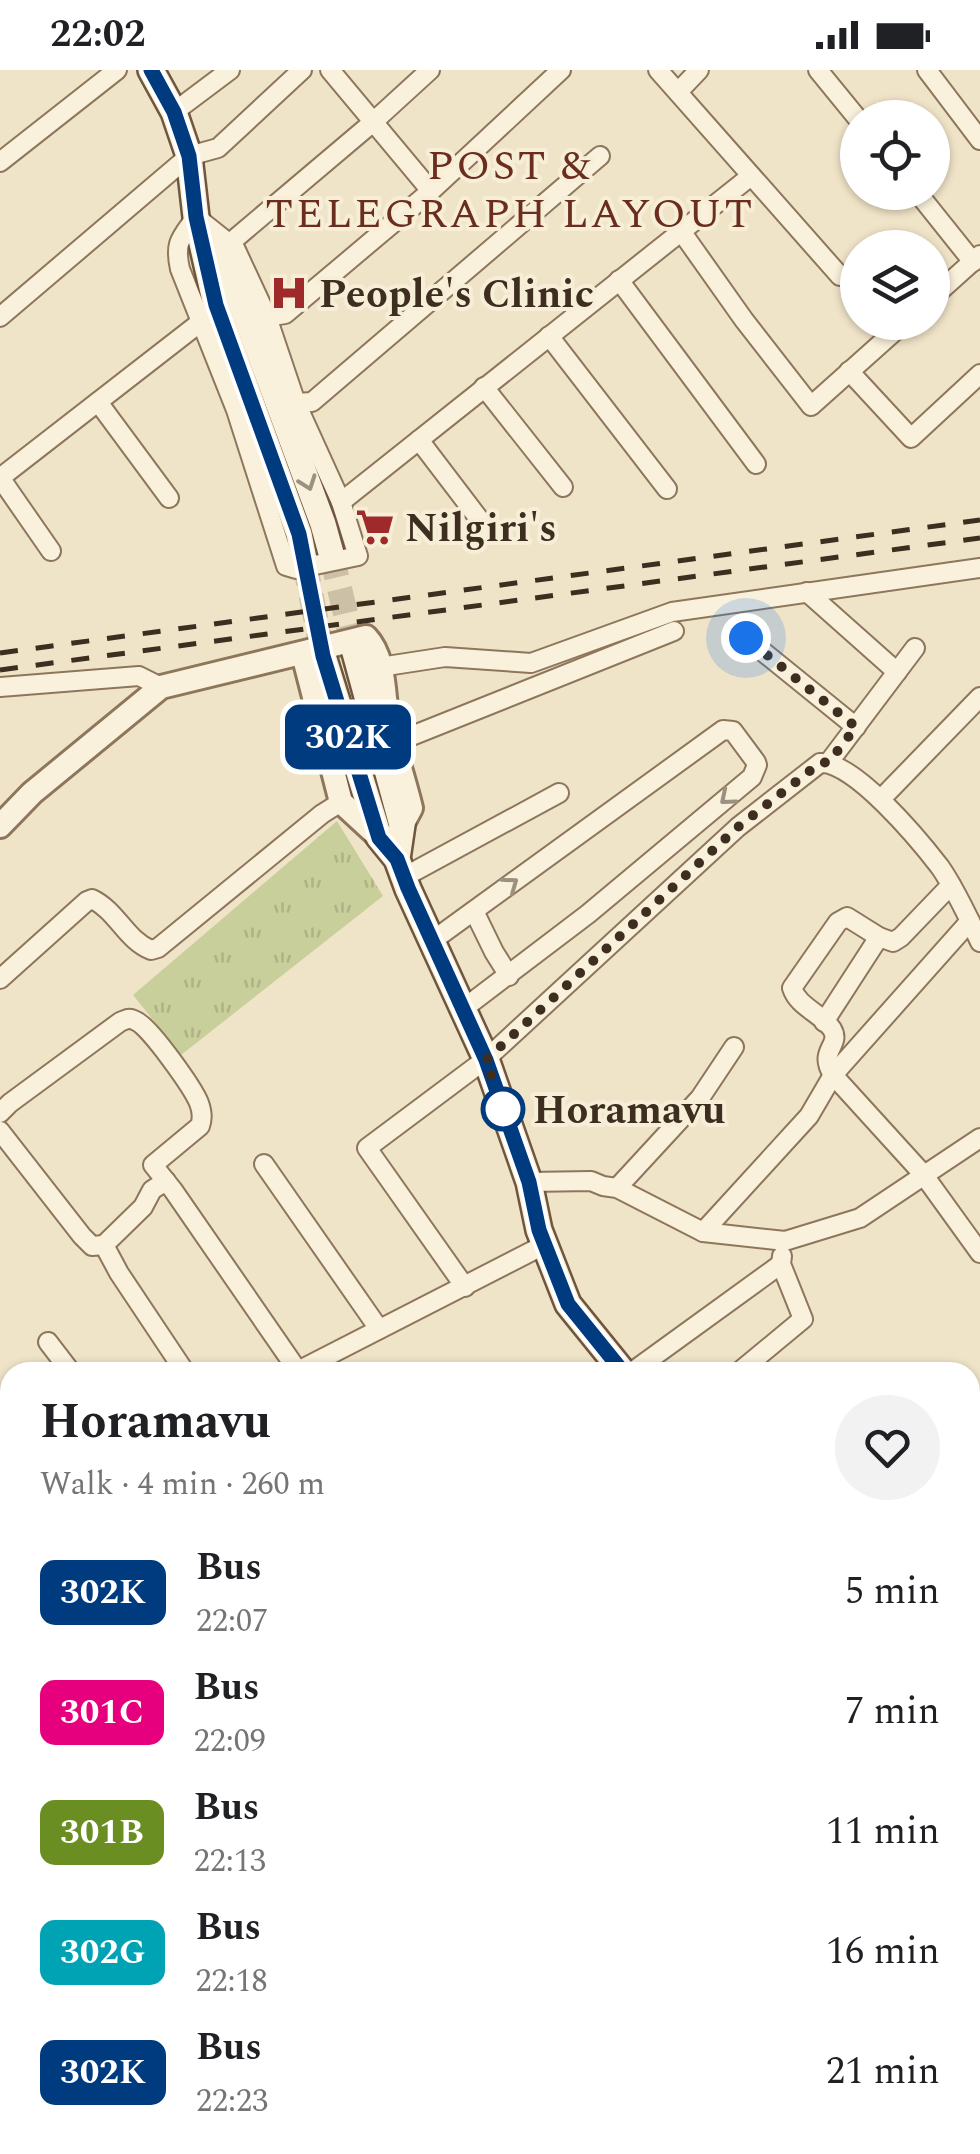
<!DOCTYPE html>
<meta charset="utf-8">
<style>
body{margin:0;font-family:Spectral,serif;background:#f2f2f2;color:#202124;height:100vh;display:flex;flex-direction:column;font-size:38px;white-space:nowrap}
*{box-sizing:border-box;margin:0}
p{font-size:32px;color:#757577}
.icon{flex:none;width:55px;height:55px;fill:none;stroke:currentColor;stroke-width:2;stroke-linecap:round;stroke-linejoin:round}
.map{position:relative;flex:1;overflow:hidden}
.panel{position:absolute;left:0px;top:1292px;width:980px;height:792px;display:flex;flex-direction:column;background:#fff;border-radius:30px 30px 0 0;box-shadow:0 2px 8px #0004}
.panel>*{flex:none}
.badge{padding:0 20px;border-radius:15px;font-size:35px;line-height:65px}
.controls{position:absolute;left:840px;top:30px;display:grid;gap:20px}
.controls a{display:grid;place-items:center;width:110px;height:110px;border-radius:50%;background:#fff;box-shadow:0 2px 8px #0004;font-size:50px}
.you{position:absolute;width:50px;height:50px;margin:-25px;border:8px solid #fff;border-radius:50%;background:#1a73e8;box-shadow:0 0 0 15px #1a73e833}
.map>.badge{position:absolute;translate:-50% -50%;box-shadow:0 0 0 5px #fff}
.round{display:grid;place-items:center;flex:none;width:105px;height:105px;border-radius:52px;background:#f2f2f2}
.overview{display:flex;align-items:center;justify-content:space-between;height:170px;padding:0 40px}
h1{font-size:48px;font-weight:700;line-height:75px}
ul{padding:0;list-style:none}
li{display:flex;align-items:center;gap:30px;height:120px;padding:0 40px}
li div{flex:1}
li b{display:block;font-size:38px}
li em{font-style:normal}
li .badge{min-width:110px;font-weight:700;text-align:center}
.status{display:flex;justify-content:space-between;align-items:center;height:70px;padding:0 50px;background:#fff;direction:ltr}
.status svg{height:28px;fill:currentColor}
.map>svg:first-child{display:block}
.grass{fill:url(#grass-tufts)}
.lines{fill:none;stroke-linecap:round;stroke-linejoin:round}
.stream{stroke:#6f938a;stroke-width:5}
.secondary-tunnel{stroke:#ccc0a6;stroke-width:25;stroke-dasharray:25 12;stroke-linecap:butt}
.minor-casing{stroke:#8d765c;stroke-width:22}
.tertiary-casing{stroke:#8d765c;stroke-width:28}
.secondary-casing{stroke:#6f573f;stroke-width:30}
.minor{stroke:#faf1dc;stroke-width:18}
.tertiary{stroke:#faf1dc;stroke-width:22}
.secondary{stroke:#faf1dc;stroke-width:25}
.rail{stroke:#3d2e20;stroke-width:5;stroke-dasharray:18 18;stroke-linecap:butt}
.oneway{stroke:#9c907e}
.line-casing{stroke:#fff;stroke-width:22}
.line{stroke:#003b80;stroke-width:15}
.walk{stroke:#3d2e20;stroke-width:10;stroke-dasharray:0 18}
.stop-dot{fill:#fff;stroke:#003b80;stroke-width:5}
.labels{text-anchor:middle;stroke-width:8;stroke-linejoin:round;paint-order:stroke}
.poi-label{font-size:40px;font-weight:bold;fill:#3d2e20;stroke:#f7eed8;text-anchor:start}
.stop-label{font-size:40px;font-weight:bold;fill:#3d2e20;stroke:#f7eed8;text-anchor:start}
.neighbourhood-label{font-size:42px;letter-spacing:2.5px;fill:#6b2e1e;stroke:#f7eed8}
</style>
<div class="status"><b>22:02</b><svg viewBox="0 0 49 12"><path d="M0 12V9h3v3zM5 12V6h3v6zM10 12V3h3v9zM15 12V0h3v12zM26 1h20v11H26zM47 4h2v5h-2z"/></svg></div>
<div class="map">
<svg width="980" height="2084" viewBox="0 0 980 2084">
<defs>
<pattern id="grass-tufts" width="24" height="20" patternUnits="userSpaceOnUse" patternTransform="scale(2.5)"><rect width="24" height="20" fill="#c9cf9b"/><path d="M3 7l-1-3M5 7V3M7 7l1-3M15 17l-1-3M17 17v-4M19 17l1-3" fill="none" stroke="#aeb285"/></pattern>
</defs>
<rect width="100%" height="100%" fill="#f0e4c8"/>
<g class="grass">
<path d="M 337,751 L 383,826 L 181,985 L 133,925 Z"/>
<path d="M 196,2075 L 450,2075 L 449,2084 L 198,2084 Z"/>
</g>
<g class="lines">
<path class="stream" d="M 970,1782 L 980,1778"/>
<g class="secondary-tunnel">
<path d="M 331,483 L 354,579"/>
<path d="M 304,489 L 323,586"/>
</g>
<g class="minor-casing">
<g id="minor">
<path d="M 330,0 L 431,121"/>
<path d="M 658,0 L 840,206"/>
<path d="M 818,0 L 858,49"/>
<path d="M 927,0 L 980,70"/>
<path d="M 678,22 L 699,0"/>
<path d="M 174,42 L 230,0"/>
<path d="M 0,92 L 117,0"/>
<path d="M 917,122 L 973,192"/>
<path d="M 196,147 L 235,178 L 267,247 L 296,333 L 341,432 L 358,486 L 296,499 L 286,496 L 236,340 L 180,199 C 174,172 181,168 196,147 Z"/>
<path d="M 681,161 L 744,250 L 811,336 L 905,252"/>
<path d="M 230,173 L 372,53 L 430,0"/>
<path d="M 619,210 L 756,394"/>
<path d="M 932,228 L 980,185"/>
<path d="M 0,247 L 189,86 L 218,78 L 302,0"/>
<path d="M 267,247 L 285,244 L 431,121 L 561,0"/>
<path d="M 549,266 L 667,419"/>
<path d="M 849,301 L 911,368 L 980,304"/>
<path d="M 484,317 L 563,417"/>
<path d="M 98,332 L 169,428"/>
<path d="M 296,333 L 312,332 L 600,86"/>
<path d="M 419,370 L 486,458"/>
<path d="M 0,408 L 202,251"/>
<path d="M 1,409 L 51,481"/>
<path d="M 341,432 L 751,106"/>
<path d="M 807,522 L 897,602"/>
<path d="M 746,568 L 856,657"/>
<path d="M 380,597 L 445,587 L 531,593 L 672,542 L 980,498"/>
<path d="M 0,617 L 139,606 L 161,617"/>
<path d="M 394,673 L 674,561"/>
<path d="M 829,692 L 915,578"/>
<path d="M 881,729 L 980,627"/>
<path d="M 404,807 L 559,723"/>
<path d="M 951,815 L 901,867 L 893,872 L 879,867 L 847,847 L 838,852 L 792,918 C 798,937 821,943 832,959 C 842,976 817,980 833,1005 L 923,1104 L 980,1183"/>
<path d="M 474,841 L 494,882 L 509,906"/>
<path d="M 432,871 L 723,660 L 733,661 L 756,692 L 757,695 L 752,707 L 588,844 L 463,939"/>
<path d="M 0,909 L 87,831 L 92,829 C 117,841 126,870 151,880 L 158,878 L 322,744 L 341,732"/>
<path d="M 824,952 L 879,867"/>
<path d="M 0,1043 L 10,1033 L 120,952 C 128,949 128,947 136,951 C 150,957 193,1018 199,1033 C 202,1041 203,1048 200,1056 L 153,1095 L 173,1120 L 298,1301"/>
<path d="M 0,1061 L 82,1166 L 92,1176 L 104,1175 L 119,1203 L 185,1302"/>
<path d="M 264,1094 L 379,1259"/>
<path d="M 529,1112 L 591,1111 L 603,1116 L 617,1118 L 703,1162 L 785,1171 L 860,1148 L 980,1068"/>
<path d="M 617,1118 L 700,1028 L 734,977"/>
<path d="M 703,1162 L 809,1046 L 833,1005 L 970,851"/>
<path d="M 104,1175 L 143,1137 L 152,1120 L 166,1111"/>
<path d="M 465,1217 L 367,1078 L 486,989 L 738,757 L 820,693 C 853,690 920,771 940,797 C 956,820 968,847 980,872"/>
<path d="M 48,1272 L 71,1302"/>
<path d="M 296,1302 L 544,1175"/>
<path d="M 632,1302 L 781,1194"/>
<path d="M 739,1302 L 803,1249 L 781,1194 L 782,1186"/>
<path d="M 0,1366 L 10,1381"/>
<path d="M 970,1435 L 980,1432"/>
<path d="M 0,1453 L 10,1448"/>
<path d="M 970,1508 L 980,1504"/>
<path d="M 970,1576 L 980,1572"/>
<path d="M 970,1711 L 980,1731"/>
<path d="M 0,1945 L 10,1943"/>
<path d="M 0,2032 L 10,2031"/>
</g>
</g>
<g class="tertiary-casing">
<g id="tertiary">
<path d="M 303,584 L 341,732 L 379,767"/>
<path d="M 0,756 L 32,723 L 161,617 L 366,567 C 386,588 383,625 388,652 C 394,681 404,709 411,738 L 402,755"/>
</g>
</g>
<g class="secondary-casing">
<g id="secondary">
<path d="M 151,0 L 174,42 L 189,86 L 196,147 L 216,235 L 299,464 L 304,489"/>
<path d="M 204,168 L 229,200 L 323,454 L 331,483"/>
<path d="M 354,579 L 402,755 L 397,789"/>
<path d="M 323,586 L 379,767 L 397,789 L 408,819 L 486,989 L 529,1112 L 539,1160 L 568,1234 L 623,1302"/>
<path d="M 647,2075 L 647,2084"/>
<path d="M 672,2075 L 673,2084"/>
</g>
</g>
<use href="#minor" class="minor"/>
<use href="#tertiary" class="tertiary"/>
<use href="#secondary" class="secondary"/>
<g class="rail">
<path d="M 0,583 L 980,450"/>
<path d="M 0,600 L 980,468"/>
</g>
</g>
<defs><path id="oneway-chevron" d="M-2-3.5L2.5 0L-2 3.5" fill="none" stroke-width="1.6" stroke-linecap="round" stroke-linejoin="round" transform="scale(2.5)"/></defs>
<g class="oneway">
<use href="#oneway-chevron" transform="translate(308 413) rotate(70)"/>
<use href="#oneway-chevron" transform="translate(727 728) rotate(140)"/>
<use href="#oneway-chevron" transform="translate(511 814) rotate(-36)"/>
</g>
<g class="lines">
<g class="line-casing">
<path id="line" d="M 151,0 L 174,42 L 189,86 L 196,147 L 216,235 L 299,464 L 323,586 L 379,768 L 397,789 L 408,818 L 486,990 L 529,1112 L 539,1160 L 568,1234 L 623,1302"/>
</g>
<use href="#line" class="line"/>
<path class="walk" d="M 503,1039 L 486,990 L 738,757 L 820,693 L 829,692 L 856,657 L 746,568"/>
</g>
<defs>
<g id="hospital-bare" transform="scale(3)"><path d="M-5-5h3v3.5h4V-5h3V5h-3V1.5h-4V5h-3Z" fill="#9e2a2b" stroke="#f7eed8" stroke-width="2.5" paint-order="stroke"/></g>
<g id="supermarket-bare" transform="scale(3)"><path d="M-6-5.5h2.5l.6 2H6L4.5 2H-2.5L-4.4-4H-6ZM-1.5 3.2a1.3 1.3 0 1 0 .1 0ZM3 3.2a1.3 1.3 0 1 0 .1 0Z" fill="#9e2a2b" stroke="#f7eed8" stroke-width="2.5" paint-order="stroke"/></g>
</defs>
<g fill-rule="evenodd">
<use href="#hospital-bare" x="289" y="223"/>
<use href="#supermarket-bare" x="375" y="457"/>
</g>
<circle class="stop-dot" cx="503" cy="1039" r="20"/>
<g class="labels">
<g class="poi-label">
<text x="319" y="237">People's Clinic</text>
<text x="405" y="471">Nilgiri's</text>
</g>
<g class="stop-label">
<text x="533" y="1053">Horamavu</text>
</g>
<g class="neighbourhood-label">
<text x="510" y="109">POST &amp;<tspan x="510" dy="48">TELEGRAPH LAYOUT</tspan></text>
</g>
</g>
</svg>
<div class="controls">
<a><svg class="icon" aria-label="locate" viewBox="0 0 24 24"><circle cx="12" cy="12" r="6"/><path d="M12 2v4M12 18v4M2 12h4M18 12h4"/></svg></a>
<a><svg class="icon" aria-label="layers" viewBox="0 0 24 24"><path d="M12 4l9 5-9 5-9-5zM3 14l9 5 9-5"/></svg></a>
</div>
<div class="you" style="left:746px;top:568px"></div>
<b class="badge" style="left:348px;top:667px;background:#003b80;color:#fff">302K</b>
<section class="panel">
<div class="overview"><div><h1>Horamavu</h1><p>Walk · 4 min · 260 m</p></div><a class="round"><svg class="icon" aria-label="heart" viewBox="0 0 24 24"><path d="M12 20l-8-8c-3-5 5-10 8-4 3-6 11-1 8 4z"/></svg></a></div>
<ul>
<li><span class="badge" style="background:#003b80;color:#fff">302K</span><div><b>Bus</b><p>22:07</p></div><em>5 min</em></li>
<li><span class="badge" style="background:#e6007e;color:#fff">301C</span><div><b>Bus</b><p>22:09</p></div><em>7 min</em></li>
<li><span class="badge" style="background:#6b8e23;color:#fff">301B</span><div><b>Bus</b><p>22:13</p></div><em>11 min</em></li>
<li><span class="badge" style="background:#00a3b4;color:#fff">302G</span><div><b>Bus</b><p>22:18</p></div><em>16 min</em></li>
<li><span class="badge" style="background:#003b80;color:#fff">302K</span><div><b>Bus</b><p>22:23</p></div><em>21 min</em></li>
</ul>
</section>
</div>
